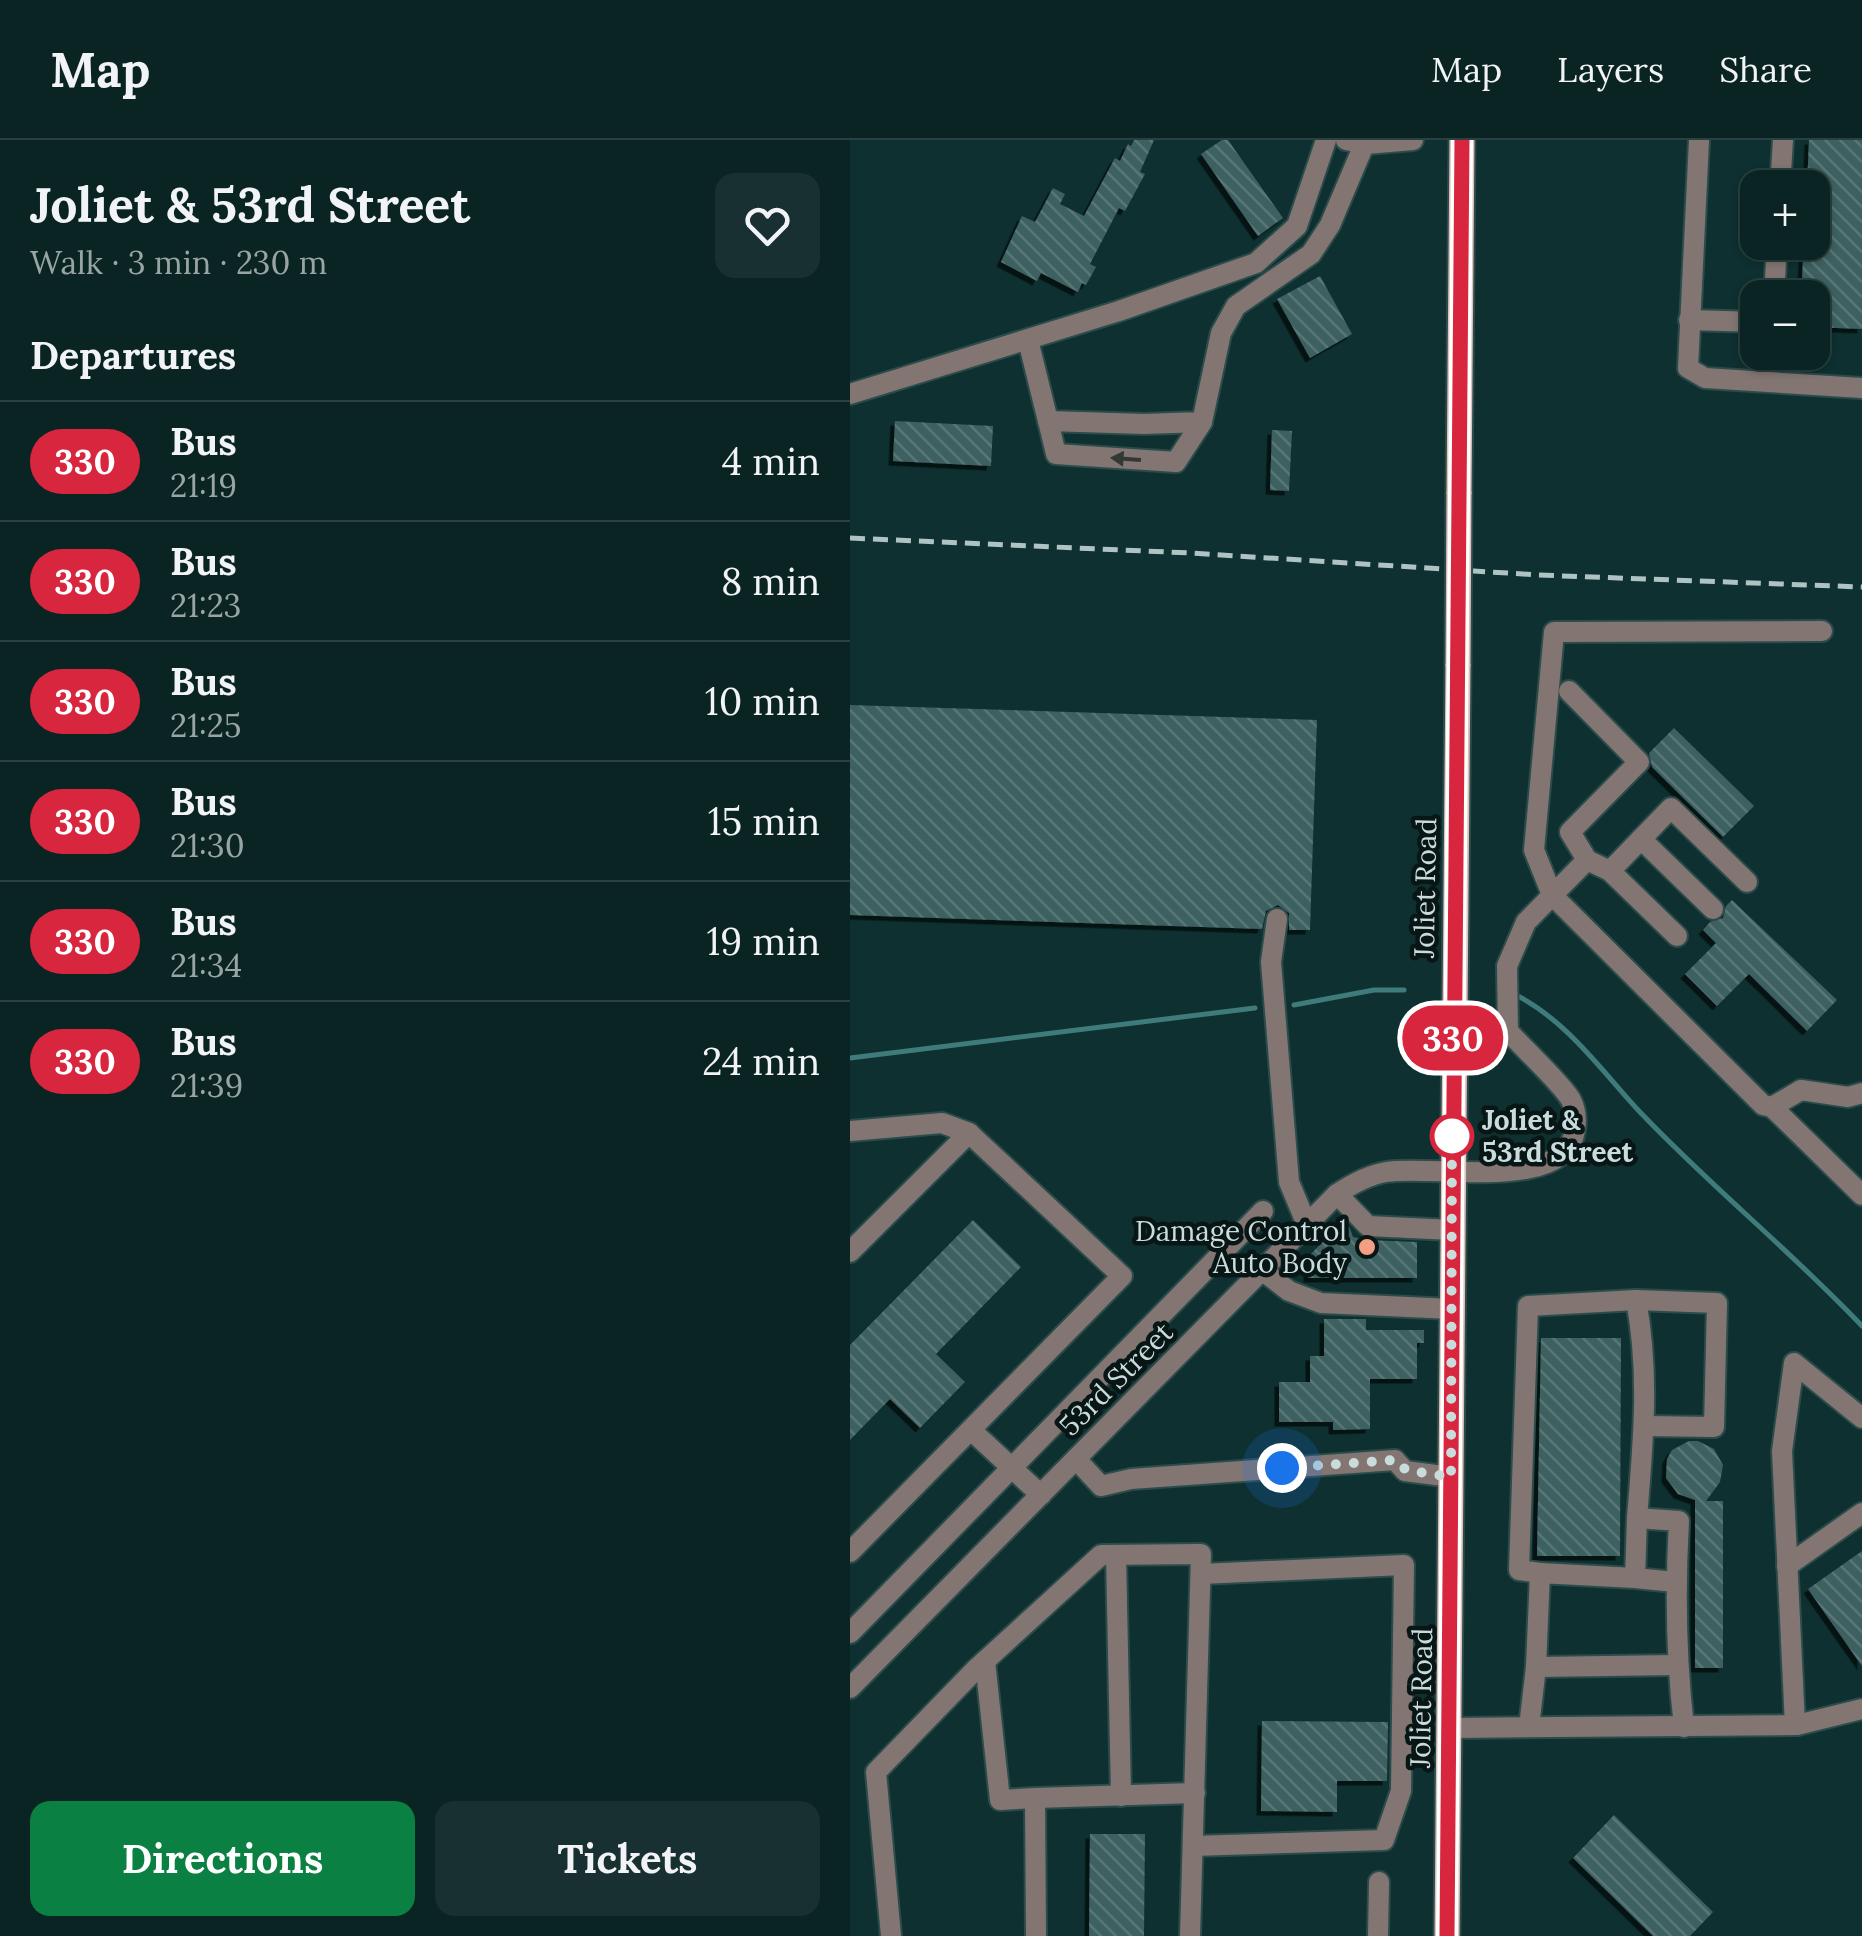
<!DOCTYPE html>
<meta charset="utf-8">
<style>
body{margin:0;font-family:Lora,serif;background:#183031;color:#f1f3f6;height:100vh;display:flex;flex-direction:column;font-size:38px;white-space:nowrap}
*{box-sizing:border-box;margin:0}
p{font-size:32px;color:#99a4a6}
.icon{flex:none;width:55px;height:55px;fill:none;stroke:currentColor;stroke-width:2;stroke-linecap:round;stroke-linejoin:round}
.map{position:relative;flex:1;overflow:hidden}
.panel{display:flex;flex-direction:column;background:#0a2424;width:850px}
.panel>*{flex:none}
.badge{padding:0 20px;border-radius:32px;font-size:35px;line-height:65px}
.tools{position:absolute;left:890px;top:30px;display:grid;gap:20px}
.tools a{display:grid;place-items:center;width:90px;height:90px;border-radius:20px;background:#0a2424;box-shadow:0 2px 8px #0004,0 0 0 2px #2a4141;font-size:50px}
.you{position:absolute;width:50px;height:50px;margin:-25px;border:8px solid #fff;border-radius:50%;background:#1a73e8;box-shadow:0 0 0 15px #1a73e833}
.map>.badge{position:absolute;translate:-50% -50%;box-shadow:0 0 0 5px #fff}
h2{padding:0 30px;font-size:38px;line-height:90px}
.round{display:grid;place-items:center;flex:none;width:105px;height:105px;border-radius:20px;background:#183031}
.summary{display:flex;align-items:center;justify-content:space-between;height:170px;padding:0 30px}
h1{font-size:48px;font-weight:700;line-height:75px}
.action{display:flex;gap:20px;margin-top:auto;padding:20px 30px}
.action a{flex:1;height:115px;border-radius:20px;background:#0b8043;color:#fff;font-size:40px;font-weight:700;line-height:115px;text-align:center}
.action a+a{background:#183031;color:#f1f3f6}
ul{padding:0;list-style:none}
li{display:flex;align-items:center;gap:30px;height:120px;padding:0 30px;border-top:2px solid #2a4141}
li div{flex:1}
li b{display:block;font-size:38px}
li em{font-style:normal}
li .badge{min-width:110px;font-weight:700;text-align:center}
header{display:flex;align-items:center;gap:60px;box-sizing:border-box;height:140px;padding:0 50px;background:#0a2424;border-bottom:2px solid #2a4141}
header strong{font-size:48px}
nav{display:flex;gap:55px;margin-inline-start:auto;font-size:35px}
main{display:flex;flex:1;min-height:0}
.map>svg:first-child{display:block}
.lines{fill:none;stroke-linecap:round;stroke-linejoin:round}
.stream{stroke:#407b7c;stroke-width:5}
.building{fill:url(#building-back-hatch);filter:url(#shadow)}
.minor-casing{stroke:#2c4b4b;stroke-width:24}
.major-casing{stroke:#2c4b4b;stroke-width:29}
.minor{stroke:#837672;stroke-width:20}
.major{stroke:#ddc2b9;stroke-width:25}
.rail{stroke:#afc3c3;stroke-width:5;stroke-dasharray:15 8;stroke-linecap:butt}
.major-bridge-casing{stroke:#2c4b4b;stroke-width:29;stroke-linecap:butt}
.major-bridge{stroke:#ddc2b9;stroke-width:25}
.oneway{fill:#333836}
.line-casing{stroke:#fff;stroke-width:22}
.line{stroke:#d7263d;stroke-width:15}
.walk{stroke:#c9dbdb;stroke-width:10;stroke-dasharray:0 18}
.stop-dot{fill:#fff;stroke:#d7263d;stroke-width:5}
.poi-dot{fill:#f39f83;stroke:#081616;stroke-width:4}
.labels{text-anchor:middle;stroke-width:9;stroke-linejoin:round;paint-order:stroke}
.street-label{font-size:28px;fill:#c9dbdb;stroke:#081616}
.stop-label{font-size:28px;font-weight:bold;fill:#c9dbdb;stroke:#081616;text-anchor:start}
.poi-label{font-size:28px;fill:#c9dbdb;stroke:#081616;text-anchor:end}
</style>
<header>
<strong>Map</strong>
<nav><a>Map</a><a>Layers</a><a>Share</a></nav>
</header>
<main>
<section class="panel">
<div class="summary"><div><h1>Joliet &amp; 53rd Street</h1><p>Walk · 3 min · 230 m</p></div><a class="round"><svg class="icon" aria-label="heart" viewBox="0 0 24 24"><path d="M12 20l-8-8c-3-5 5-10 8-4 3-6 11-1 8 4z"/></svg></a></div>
<h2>Departures</h2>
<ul>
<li><span class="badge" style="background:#d7263d;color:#fff">330</span><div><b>Bus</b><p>21:19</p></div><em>4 min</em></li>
<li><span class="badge" style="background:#d7263d;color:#fff">330</span><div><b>Bus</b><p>21:23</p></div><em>8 min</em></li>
<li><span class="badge" style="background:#d7263d;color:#fff">330</span><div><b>Bus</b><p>21:25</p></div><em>10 min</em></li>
<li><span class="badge" style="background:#d7263d;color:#fff">330</span><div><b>Bus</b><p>21:30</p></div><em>15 min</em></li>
<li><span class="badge" style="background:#d7263d;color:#fff">330</span><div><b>Bus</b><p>21:34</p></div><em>19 min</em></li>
<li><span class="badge" style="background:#d7263d;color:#fff">330</span><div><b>Bus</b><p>21:39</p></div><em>24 min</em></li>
</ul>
<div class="action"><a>Directions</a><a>Tickets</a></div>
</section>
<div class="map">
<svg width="1012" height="1796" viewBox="0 0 1012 1796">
<defs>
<pattern id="building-back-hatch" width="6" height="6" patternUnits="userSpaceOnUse" patternTransform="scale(2.5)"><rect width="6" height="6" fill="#3e6060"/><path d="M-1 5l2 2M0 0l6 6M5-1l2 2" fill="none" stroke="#597676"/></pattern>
<filter id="shadow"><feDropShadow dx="-4.5" dy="4.5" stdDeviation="0" flood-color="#0009"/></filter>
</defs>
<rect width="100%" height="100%" fill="#0e3030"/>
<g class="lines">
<g class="stream">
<path d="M 666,855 C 717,881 751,930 789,971 C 860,1046 941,1111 1012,1186"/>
<path d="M 444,865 L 524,850 L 554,850"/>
<path d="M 0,918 L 405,868"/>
</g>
</g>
<g class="building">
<path d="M 284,0 L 304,0 L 290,32 L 295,34 L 275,71 L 269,68 L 240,124 L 246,127 L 236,145 L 232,143 L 228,152 L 191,133 L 187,141 L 151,122 L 172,76 L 185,82 L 203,48 L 215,54 L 210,64 L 234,76 L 265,18 L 270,21 L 278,4 L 281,6 Z"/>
<path d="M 372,0 L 378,0 L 433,78 L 408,96 L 351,14 Z"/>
<path d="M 959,0 L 1012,0 L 1012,189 L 962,187 L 962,158 L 951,158 L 954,102 L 962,102 L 962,48 L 957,48 Z"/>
<path d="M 470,136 L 502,194 L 460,218 L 427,159 Z"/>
<path d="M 45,281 L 143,286 L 141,326 L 43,321 Z"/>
<path d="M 422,290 L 442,291 L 439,351 L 420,350 Z"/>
<path d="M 0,565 L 467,580 L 460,790 L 439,790 L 439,773 L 428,765 L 416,771 L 412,789 L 0,775 Z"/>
<path d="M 824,588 L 904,666 L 873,697 L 802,627 L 799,613 Z"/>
<path d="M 882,760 L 987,860 L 957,891 L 899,834 L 867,866 L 835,834 L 866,803 L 853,790 L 860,782 L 873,778 L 876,766 Z"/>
<path d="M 123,1080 L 171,1127 L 86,1214 L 115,1242 L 70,1288 L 40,1259 L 0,1300 L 0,1205 Z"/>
<path d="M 488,1086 L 499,1086 L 503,1097 L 517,1100 L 567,1102 L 567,1138 L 458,1138 L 458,1117 Z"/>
<path d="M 474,1179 L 516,1179 L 516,1190 L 574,1190 L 574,1203 L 567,1203 L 567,1239 L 520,1239 L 520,1289 L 483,1290 L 483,1282 L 429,1282 L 429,1242 L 460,1242 L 460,1216 L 474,1216 Z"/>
<path d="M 691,1198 L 771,1198 L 770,1416 L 687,1416 Z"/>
<path d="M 839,1301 L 848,1301 L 864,1309 L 873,1325 L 870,1342 L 856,1361 L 873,1361 L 873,1528 L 845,1528 L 845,1360 L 828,1354 L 816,1338 L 817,1319 L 822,1310 Z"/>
<path d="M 1012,1411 L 1012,1526 L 958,1449 Z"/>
<path d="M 412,1581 L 538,1582 L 537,1641 L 487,1641 L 487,1672 L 411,1671 Z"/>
<path d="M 764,1675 L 863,1772 L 840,1796 L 803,1796 L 723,1718 Z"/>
<path d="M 240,1694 L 295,1694 L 294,1796 L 239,1796 Z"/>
</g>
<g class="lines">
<g class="minor-casing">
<g id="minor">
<path d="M 496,0 L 516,4 L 563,0"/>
<path d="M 849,0 L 838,228 L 855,238 L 1012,248"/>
<path d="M 930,48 L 933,0"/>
<path d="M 924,158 L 927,102"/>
<path d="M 839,180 L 908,182"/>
<path d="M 178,200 L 198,281 L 294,284 L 352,282 L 371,193 L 386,166 L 461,114 L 480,85 L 516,0"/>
<path d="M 0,254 L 269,171 L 406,123 L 447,86 L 476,0"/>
<path d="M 198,281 L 206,314 L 326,322 L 352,282"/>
<path d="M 972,491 L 704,492 L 684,710 L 702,755 L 913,965 L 922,967 L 951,950 L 998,957 L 1012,953"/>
<path d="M 791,699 L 863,769"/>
<path d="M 737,720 L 760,731 L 821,668 L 897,742"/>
<path d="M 760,731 L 827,796"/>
<path d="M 427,779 L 421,822 L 439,1042 L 457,1085"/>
<path d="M 922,967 L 1012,1055"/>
<path d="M 0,991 L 92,983 L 119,993"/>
<path d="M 487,1054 L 518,1086 L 602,1090"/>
<path d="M 0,1112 L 119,993 L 272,1136 L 0,1412"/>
<path d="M 412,1130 L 439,1151 L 471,1163 L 602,1169"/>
<path d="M 786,1160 L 867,1163 L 864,1287 L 795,1286"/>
<path d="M 121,1290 L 191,1355"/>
<path d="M 226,1319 L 251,1346 L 281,1339 L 545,1320 L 555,1331 L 601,1337"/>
<path d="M 266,1415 L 271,1656"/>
<path d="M 937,1426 L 1012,1373"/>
<path d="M 690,1433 L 669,1430 L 678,1166 L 786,1160 C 800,1234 793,1304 787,1378"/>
<path d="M 825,1442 L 785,1438 L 787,1378 L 829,1381 C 825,1450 826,1518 834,1587"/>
<path d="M 0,1493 L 413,1071"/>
<path d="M 135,1521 L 150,1660 L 185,1658"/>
<path d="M 686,1527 L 827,1525"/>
<path d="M 0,1548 L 487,1054 C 502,1044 518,1035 536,1032 C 583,1024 716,1054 725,990 C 727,979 726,970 721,960 C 713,945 672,907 658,891 L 657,826 L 676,782 L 737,720 L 720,692 L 789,622 L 719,551"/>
<path d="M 945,1585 L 932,1311 L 944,1223 L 1012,1278"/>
<path d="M 679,1587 L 686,1527 L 690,1433 L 785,1438"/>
<path d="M 600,1588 L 947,1585 L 1012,1569"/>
<path d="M 343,1706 L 534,1700 L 551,1651 L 554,1425 L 351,1434"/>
<path d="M 41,1796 L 26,1632 L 125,1530 L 251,1415 L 351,1414 L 340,1796"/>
<path d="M 186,1796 L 185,1658 L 345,1653"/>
<path d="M 528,1796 L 529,1742"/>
</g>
</g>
<g class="major-casing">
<g id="major">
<path d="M 609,354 L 612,0"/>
<path d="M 597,1796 L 608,524"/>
</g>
</g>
<use href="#minor" class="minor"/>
<use href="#major" class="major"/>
<path class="rail" d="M 0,398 L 340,413 L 688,435 L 1012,447"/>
<g class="major-bridge-casing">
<path id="major-bridge" d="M 608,524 L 609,354"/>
</g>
<use href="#major-bridge" class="major-bridge"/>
</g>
<defs><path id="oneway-solid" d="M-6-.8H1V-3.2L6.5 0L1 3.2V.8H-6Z" transform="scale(2.5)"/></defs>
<use class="oneway" href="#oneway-solid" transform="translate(276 319) rotate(-176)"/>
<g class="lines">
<g class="line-casing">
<path id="line" d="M 597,1796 L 612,0"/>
</g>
<use href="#line" class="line"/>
<path class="walk" d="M 432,1328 L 545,1320 L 556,1330 L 601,1337 L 602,996"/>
</g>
<circle class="stop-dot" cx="602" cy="996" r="20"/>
<circle class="poi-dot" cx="517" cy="1107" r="10"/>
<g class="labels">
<g class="street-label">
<text transform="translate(575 748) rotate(-89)" y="10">Joliet Road</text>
<text transform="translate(266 1239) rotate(-45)" y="10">53rd Street</text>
<text transform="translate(571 1558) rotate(-89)" y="10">Joliet Road</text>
</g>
<g class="stop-label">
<text x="632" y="990">Joliet &amp;<tspan x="632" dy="32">53rd Street</tspan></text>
</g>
<g class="poi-label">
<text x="497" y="1101">Damage Control<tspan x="497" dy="32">Auto Body</tspan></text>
</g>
</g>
</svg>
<div class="tools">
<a>+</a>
<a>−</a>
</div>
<div class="you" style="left:432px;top:1328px"></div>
<b class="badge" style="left:603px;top:898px;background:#d7263d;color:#fff">330</b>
</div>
</main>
